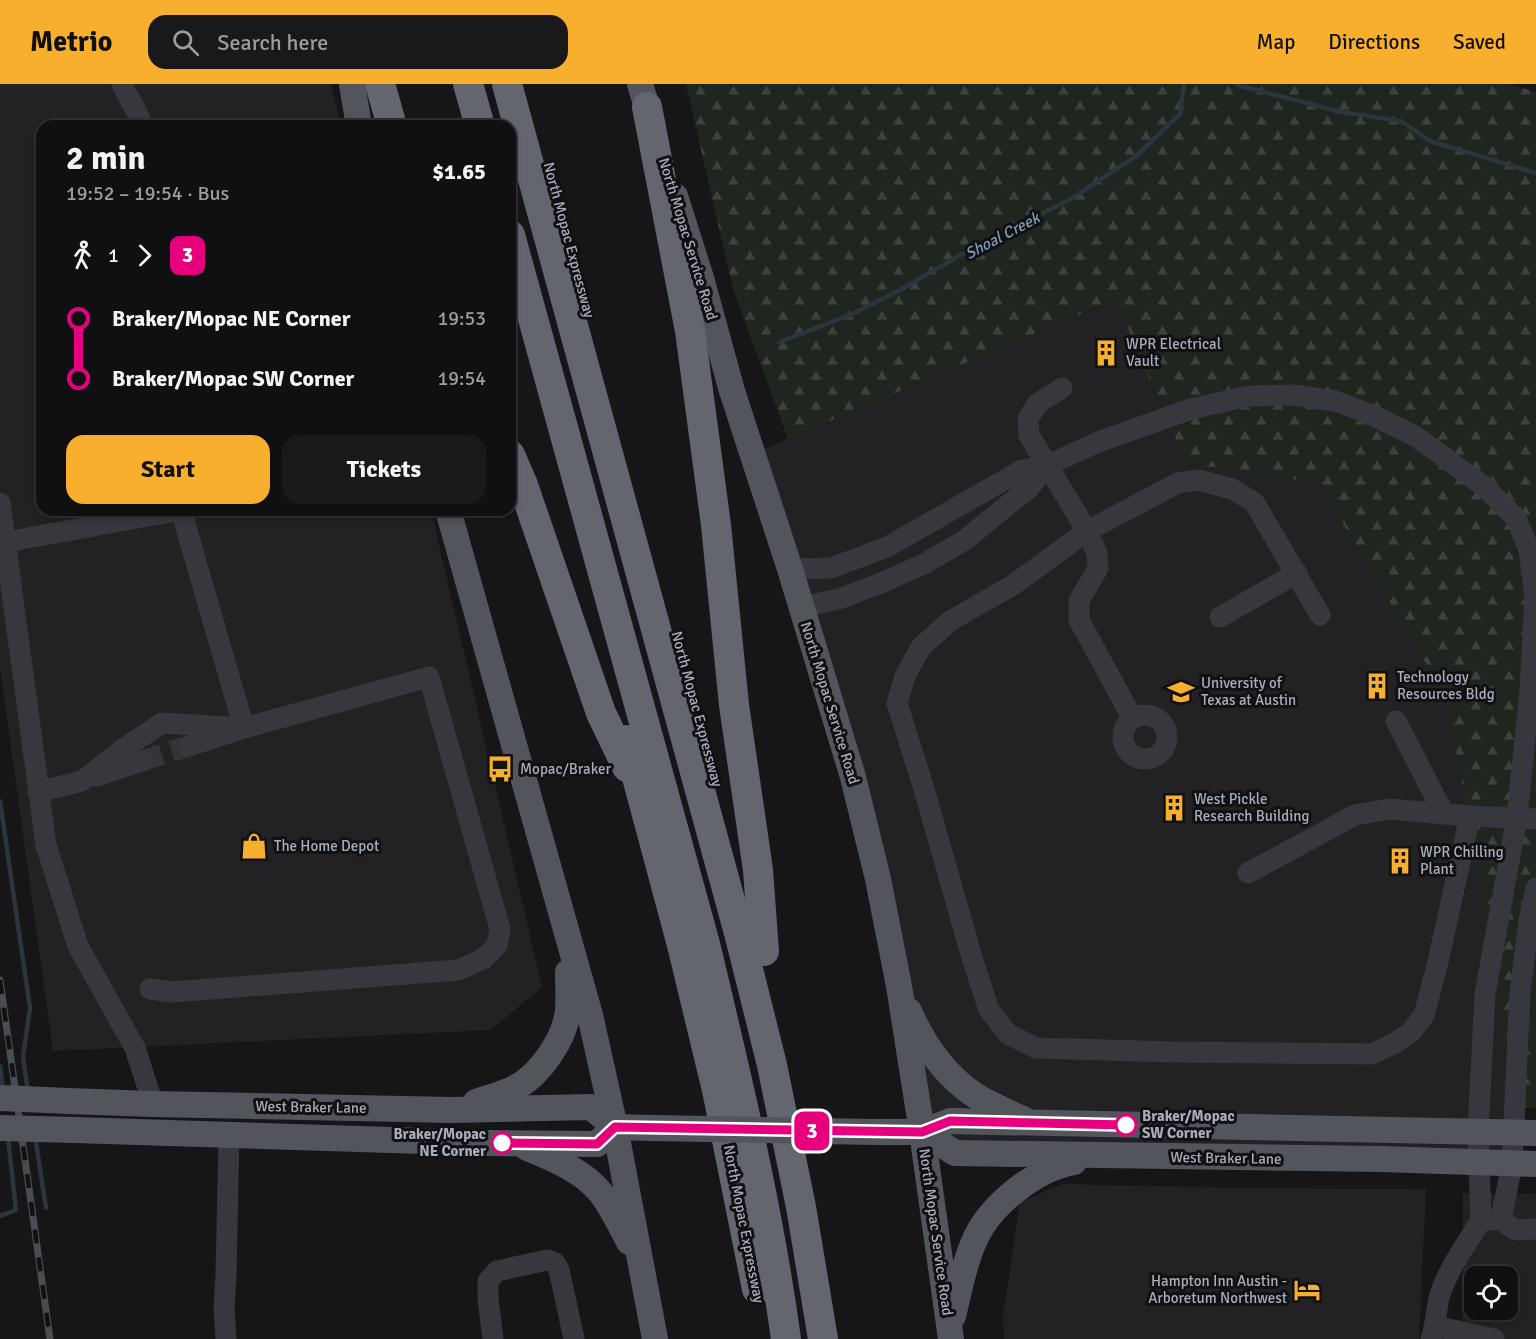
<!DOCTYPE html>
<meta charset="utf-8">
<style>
body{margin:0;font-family:Signika,sans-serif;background:#19191b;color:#f1f3f6;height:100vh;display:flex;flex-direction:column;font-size:22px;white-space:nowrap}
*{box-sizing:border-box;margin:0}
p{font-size:20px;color:#9c9d9f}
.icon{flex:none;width:33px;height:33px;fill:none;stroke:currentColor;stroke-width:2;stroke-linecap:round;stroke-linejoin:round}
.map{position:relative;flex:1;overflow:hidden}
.drawer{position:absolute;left:36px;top:36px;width:480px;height:396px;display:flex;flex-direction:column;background:#101012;border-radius:18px;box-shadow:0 3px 9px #0003,0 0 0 2px #303032}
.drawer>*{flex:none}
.badge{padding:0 12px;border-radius:9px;font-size:21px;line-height:39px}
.buttons{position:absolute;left:1464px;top:1182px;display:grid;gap:12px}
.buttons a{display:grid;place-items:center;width:54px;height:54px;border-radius:12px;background:#101012;box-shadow:0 3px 9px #0003,0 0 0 2px #303032;font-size:30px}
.map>.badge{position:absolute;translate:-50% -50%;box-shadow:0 0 0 3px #fff}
.legs{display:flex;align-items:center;gap:9px;height:66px;padding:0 30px;font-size:20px}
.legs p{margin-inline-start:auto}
.headline{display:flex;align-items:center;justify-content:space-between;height:102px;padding:0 30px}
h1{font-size:33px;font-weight:700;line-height:45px}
.cta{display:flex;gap:12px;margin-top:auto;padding:12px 30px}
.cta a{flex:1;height:69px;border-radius:18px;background:#f9af2e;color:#111;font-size:24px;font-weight:700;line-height:69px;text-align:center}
.cta a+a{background:#19191b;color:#f1f3f6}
ul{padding:0 30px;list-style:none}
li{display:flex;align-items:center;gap:21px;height:60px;font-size:22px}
li i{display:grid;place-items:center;width:9px;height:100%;margin:0 8px;background:currentColor}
li i::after{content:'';width:15px;height:15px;margin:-8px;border:4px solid;border-radius:50%;background:#101012}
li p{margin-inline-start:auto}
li:first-child i{background:linear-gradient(#0000 50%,currentColor 0)}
li:last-child i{background:linear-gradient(currentColor 50%,#0000 0)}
header{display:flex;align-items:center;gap:36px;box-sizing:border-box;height:84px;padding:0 30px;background:#f9af2e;color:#111}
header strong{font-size:28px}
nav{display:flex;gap:33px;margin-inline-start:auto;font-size:21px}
.search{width:420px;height:54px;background:#19191b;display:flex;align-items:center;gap:15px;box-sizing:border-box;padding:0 21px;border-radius:18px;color:#9c9d9f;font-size:22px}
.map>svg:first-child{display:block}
.built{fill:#222225;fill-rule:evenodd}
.forest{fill:url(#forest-firs)}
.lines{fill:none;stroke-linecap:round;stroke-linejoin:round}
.stream{stroke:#2b353d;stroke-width:4.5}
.minor-tunnel{stroke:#333438;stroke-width:21;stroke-dasharray:21 10;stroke-linecap:butt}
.minor{stroke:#37383d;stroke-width:21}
.major{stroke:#53555c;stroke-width:26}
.highway{stroke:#63666e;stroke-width:30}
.rail-casing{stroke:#4a4c52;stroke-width:7}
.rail{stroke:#111113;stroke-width:4.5;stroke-dasharray:14;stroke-linecap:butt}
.major-bridge{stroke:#53555c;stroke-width:26}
.line-1-casing{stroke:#fff;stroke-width:14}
.line-1{stroke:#e6007e;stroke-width:9}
.stop-1-dot{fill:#fff;stroke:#e6007e;stroke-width:3}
.labels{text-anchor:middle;stroke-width:6;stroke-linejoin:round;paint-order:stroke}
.street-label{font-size:15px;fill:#a7adb9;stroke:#111113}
.poi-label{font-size:15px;fill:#a7adb9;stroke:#111113;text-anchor:start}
.stop-label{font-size:15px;font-weight:bold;fill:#a7adb9;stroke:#111113;text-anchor:start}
.water-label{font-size:16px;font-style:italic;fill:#7d9cb5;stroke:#111113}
</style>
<header>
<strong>Metrio</strong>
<div class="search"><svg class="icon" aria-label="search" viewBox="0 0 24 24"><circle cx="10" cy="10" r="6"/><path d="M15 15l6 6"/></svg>Search here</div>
<nav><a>Map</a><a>Directions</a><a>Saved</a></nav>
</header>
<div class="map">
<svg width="1536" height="1255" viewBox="0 0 1536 1255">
<defs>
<pattern id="forest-firs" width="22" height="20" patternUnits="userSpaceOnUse" patternTransform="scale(1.5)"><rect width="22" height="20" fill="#1e261f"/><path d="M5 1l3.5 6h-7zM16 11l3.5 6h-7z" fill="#3c433d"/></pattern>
</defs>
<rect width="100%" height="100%" fill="#161618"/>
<g class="built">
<path d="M 0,0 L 331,0 L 341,42 L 42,42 L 42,426 L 431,426 L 542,903 L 491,946 L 53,967 L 0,584 Z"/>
<path d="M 1115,215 L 1167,334 L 1516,434 L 1512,1080 L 955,1069 L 922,1048 L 899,902 L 752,370 Z"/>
<path d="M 1062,1100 L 1230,1104 L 1426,1105 L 1419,1255 L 1004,1255 L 1003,1233 L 1020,1118 Z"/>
<path d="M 1463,1109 L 1536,1110 L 1536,1255 L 1463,1255 ZM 1474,1192 L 1508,1192 L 1508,1226 L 1474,1226 Z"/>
</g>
<path class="forest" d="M 686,0 L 1510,0 L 1536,8 L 1536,1024 L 1520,1024 L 1447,615 L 1319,399 L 1186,379 L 1115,215 L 788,355 L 733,205 Z"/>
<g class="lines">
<g class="stream">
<path d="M 1237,0 L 1241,2 L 1341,28 L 1401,37 L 1430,57 L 1536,89"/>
<path d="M 779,258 L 850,231 L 902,205 L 976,162 L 1069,116 L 1135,73 L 1180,30 L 1184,0"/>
<path d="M 0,717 L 30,924 L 23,973 L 28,1008"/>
<path d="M 0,982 L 3,1006"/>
<path d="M 35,1052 L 46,1124"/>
<path d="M 0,1132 L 16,1126 L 8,1054"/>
</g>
<path class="minor-tunnel" d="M 142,677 L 189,662"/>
<g class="minor">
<path d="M 122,0 C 127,13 140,29 142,42"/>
<path d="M 1062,304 L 1037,320 L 1028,335 L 1029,351 L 1087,447 L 1097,469 L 1098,484 L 1079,517 L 1079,536 L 1133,635"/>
<path d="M 0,419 L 46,761 L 78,862 L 135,964 L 153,1020"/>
<path d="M 181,426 L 244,644 L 189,662"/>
<path d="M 6,458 L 181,426"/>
<path d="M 790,485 L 831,484 L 887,463 L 1022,386 L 1046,382 L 1098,358 L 1191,325 L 1249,312 L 1294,311 L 1335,317 L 1370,330 L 1415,352 L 1485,403 L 1516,434 L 1529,466 L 1535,512 L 1530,607 L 1517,733 L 1485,910 L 1478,1048 L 1481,1136"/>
<path d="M 801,523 L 839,515 L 881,499 L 924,480 L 965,456 L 1030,403 L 1046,382"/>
<path d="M 1320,531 L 1254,418 L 1232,405 L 1198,396 L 1178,399 L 1087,447 L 1013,501 L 950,537 L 921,563 L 905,592 L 897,619 L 924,705 L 973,877 L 989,926 L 1008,950 L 1036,964 L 1175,968 L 1372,970 L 1395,959 L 1411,948 L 1424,931 L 1438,878 L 1470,732"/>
<path d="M 1220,533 L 1297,489"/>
<circle cx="1145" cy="653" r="22"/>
<path d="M 1396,637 L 1444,730"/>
<path d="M 97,692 L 142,677"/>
<path d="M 38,708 L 82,697 L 123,665 L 162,639 L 244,644 L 429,593 L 500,845 L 497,861 L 483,875 L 458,886 L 172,908 L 150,905"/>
<path d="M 1248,789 L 1355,731 L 1388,725 L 1470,732 L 1536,735"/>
<path d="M 1501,1136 L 1512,1080 L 1520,909 L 1529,836 L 1536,804"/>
<path d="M 1435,1242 L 1494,1255"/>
<path d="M 226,1255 L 224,1223 L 226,1191 L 229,1052"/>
<path d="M 493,1255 L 488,1215 L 488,1197 L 497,1187 L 547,1176 L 555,1179 L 559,1186 L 574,1255"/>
<path d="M 1431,1255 C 1436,1241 1436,1227 1439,1214 C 1447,1186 1466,1161 1481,1136 L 1501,1136 L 1516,1146 L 1536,1145"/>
</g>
<g class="major">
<path d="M 352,0 L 359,42"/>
<path d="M 640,0 L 653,43"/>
<path d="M 675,112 L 701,194 L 732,307 L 790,485 L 853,693 L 878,795 L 899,902 L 922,1048 L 951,1255"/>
<path d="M 448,426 L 590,931 L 615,1043 L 655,1255"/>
<path d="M 909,927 C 923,960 946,993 976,1012 C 991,1021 1007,1028 1023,1035"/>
<path d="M 68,1017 L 153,1020 L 453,1026 L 591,1023 L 615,1043 L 652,1044"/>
<path d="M 476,1018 C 489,1013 504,1010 515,1004 C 540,991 566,954 568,925 C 569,913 568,900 568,888"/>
<path d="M 75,1046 L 488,1059 L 594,1060 L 597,1060 L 615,1043"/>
<path d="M 878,1048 L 922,1048 L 950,1037 L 1536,1049"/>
<path d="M 922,1048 L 955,1069 L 1381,1075 L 1536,1080"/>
<path d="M 527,1064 C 552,1074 583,1087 600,1108 C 612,1123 620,1141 629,1158"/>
<path d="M 953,1232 C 959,1208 963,1183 973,1160 C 988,1122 1035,1085 1074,1078"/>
</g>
<g class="highway">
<path d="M 380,0 L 392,42"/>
<path d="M 468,0 L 480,42"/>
<path d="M 507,0 L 739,849 L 772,981 L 801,1123 L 823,1255"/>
<path d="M 647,23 L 690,247 L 716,441 L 734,621 L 758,786 L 764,867"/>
<path d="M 510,151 L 705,860 C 736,990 768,1122 786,1255"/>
<path d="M 510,371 L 523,401 L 601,629 L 627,683"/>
<path d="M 627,656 L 682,861 L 717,1006 L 757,1205"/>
</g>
<g class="rail-casing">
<path id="rail" d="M 0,896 L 50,1255"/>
</g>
<use href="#rail" class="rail"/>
<g class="major-bridge">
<path d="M 0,1014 L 68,1017"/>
<path d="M 0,1044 L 75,1046"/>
<path d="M 652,1044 L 878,1048"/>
</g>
</g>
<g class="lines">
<g class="line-1-casing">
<path id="line-1" d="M 502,1059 L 597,1060 L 615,1043 L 922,1048 L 950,1037 L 1126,1041"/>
</g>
<use href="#line-1" class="line-1"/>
</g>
<defs>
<g id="building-bare" transform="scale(2.07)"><path d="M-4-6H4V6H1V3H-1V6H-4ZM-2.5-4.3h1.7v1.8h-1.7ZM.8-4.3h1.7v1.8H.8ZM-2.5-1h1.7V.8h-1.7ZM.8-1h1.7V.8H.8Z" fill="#f9af2e" stroke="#111113" stroke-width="2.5" paint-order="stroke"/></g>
<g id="university-bare" transform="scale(2.07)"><path d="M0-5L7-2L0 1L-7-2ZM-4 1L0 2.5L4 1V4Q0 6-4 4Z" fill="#f9af2e" stroke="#111113" stroke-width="2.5" paint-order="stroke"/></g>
<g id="bus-bare" transform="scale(2.07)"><path d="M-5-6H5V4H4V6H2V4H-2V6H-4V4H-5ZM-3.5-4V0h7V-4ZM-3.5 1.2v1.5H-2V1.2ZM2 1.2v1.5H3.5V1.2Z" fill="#f9af2e" stroke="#111113" stroke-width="2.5" paint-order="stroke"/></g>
<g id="shop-bare" transform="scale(2.07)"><path d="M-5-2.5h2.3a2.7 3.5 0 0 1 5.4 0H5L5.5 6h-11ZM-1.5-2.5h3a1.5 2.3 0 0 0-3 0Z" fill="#f9af2e" stroke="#111113" stroke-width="2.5" paint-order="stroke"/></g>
<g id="hotel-bare" transform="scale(2.07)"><path d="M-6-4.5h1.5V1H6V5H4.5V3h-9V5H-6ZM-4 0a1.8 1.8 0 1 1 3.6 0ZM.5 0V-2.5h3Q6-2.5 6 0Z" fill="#f9af2e" stroke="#111113" stroke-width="2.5" paint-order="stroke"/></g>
</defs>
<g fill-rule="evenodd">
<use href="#building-bare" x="1106" y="269"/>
<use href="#building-bare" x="1377" y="602"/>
<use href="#university-bare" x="1181" y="608"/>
<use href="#bus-bare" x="500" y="685"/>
<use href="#building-bare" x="1174" y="724"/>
<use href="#shop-bare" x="254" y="762"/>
<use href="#building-bare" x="1400" y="777"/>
<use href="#hotel-bare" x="1307" y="1206"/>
</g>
<g class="stop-1-dot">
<circle cx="1126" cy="1041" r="10"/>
<circle cx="502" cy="1059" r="10"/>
</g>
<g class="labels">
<g class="street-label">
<text transform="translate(688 155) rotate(73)" y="5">North Mopac Service Road</text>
<text transform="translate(569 156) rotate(75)" y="5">North Mopac Expressway</text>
<text transform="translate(830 619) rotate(73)" y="5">North Mopac Service Road</text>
<text transform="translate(697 625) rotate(75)" y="5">North Mopac Expressway</text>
<text transform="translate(311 1023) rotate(1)" y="5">West Braker Lane</text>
<text transform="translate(1226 1074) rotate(1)" y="5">West Braker Lane</text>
<text transform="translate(744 1140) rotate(79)" y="5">North Mopac Expressway</text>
<text transform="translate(936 1148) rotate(82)" y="5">North Mopac Service Road</text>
</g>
<g class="poi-label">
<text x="1126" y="265">WPR Electrical<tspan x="1126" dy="17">Vault</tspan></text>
<text x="1397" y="598">Technology<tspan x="1397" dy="17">Resources Bldg</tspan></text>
<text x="1201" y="604">University of<tspan x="1201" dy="17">Texas at Austin</tspan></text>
<text x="520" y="690">Mopac/Braker</text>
<text x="1194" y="720">West Pickle<tspan x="1194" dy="17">Research Building</tspan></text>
<text x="274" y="767">The Home Depot</text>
<text x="1420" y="773">WPR Chilling<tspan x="1420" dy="17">Plant</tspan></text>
<text x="1287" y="1202" text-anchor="end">Hampton Inn Austin -<tspan x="1287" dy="17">Arboretum Northwest</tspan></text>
</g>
<g class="stop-label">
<text x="1142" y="1037">Braker/Mopac<tspan x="1142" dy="17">SW Corner</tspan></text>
<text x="486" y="1055" text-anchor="end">Braker/Mopac<tspan x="486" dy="17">NE Corner</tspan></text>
</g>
<g class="water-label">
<text transform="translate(1002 151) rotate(-28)" y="6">Shoal Creek</text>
</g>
</g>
</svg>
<div class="buttons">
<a><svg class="icon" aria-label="locate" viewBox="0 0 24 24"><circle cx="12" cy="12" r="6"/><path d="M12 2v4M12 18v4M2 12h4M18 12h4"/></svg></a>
</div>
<b class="badge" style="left:812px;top:1047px;background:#e6007e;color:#fff">3</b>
<section class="drawer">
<div class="headline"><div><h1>2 min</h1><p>19:52 – 19:54 · Bus</p></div><b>$1.65</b></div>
<div class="legs"><svg class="icon" aria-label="walk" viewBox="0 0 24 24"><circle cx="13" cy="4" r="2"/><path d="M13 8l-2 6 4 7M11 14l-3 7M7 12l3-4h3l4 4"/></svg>1<svg class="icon" aria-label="forward" viewBox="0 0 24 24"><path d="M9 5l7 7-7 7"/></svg><b class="badge" style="background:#e6007e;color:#fff">3</b></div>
<ul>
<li><i style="color:#e6007e"></i><b>Braker/Mopac NE Corner</b><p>19:53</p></li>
<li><i style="color:#e6007e"></i><b>Braker/Mopac SW Corner</b><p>19:54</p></li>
</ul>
<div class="cta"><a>Start</a><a>Tickets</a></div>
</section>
</div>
